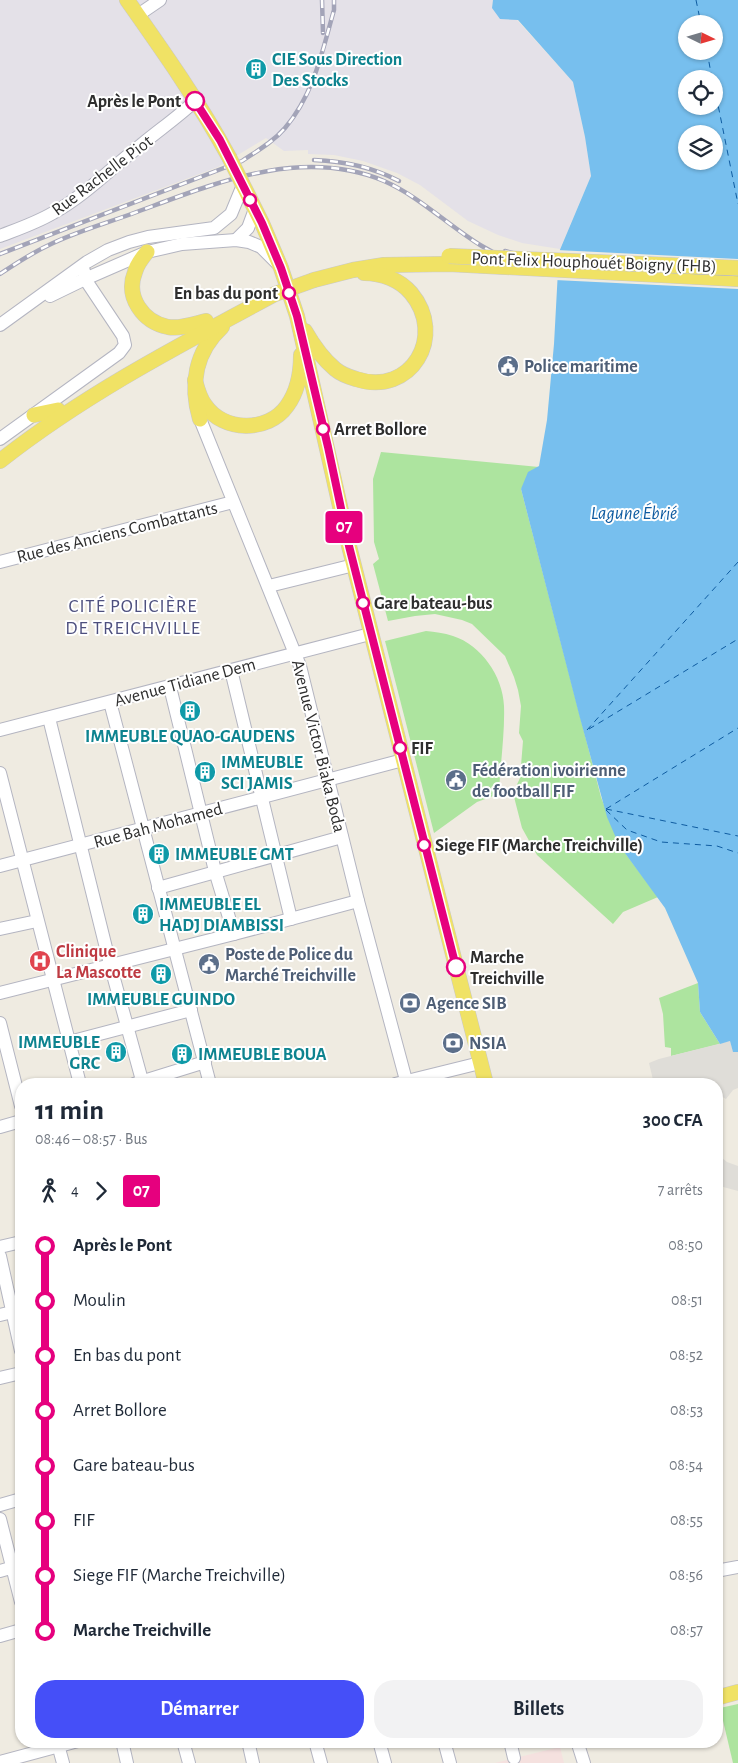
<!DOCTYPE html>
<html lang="fr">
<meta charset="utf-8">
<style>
body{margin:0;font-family:"Alegreya Sans",sans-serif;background:#f2f2f3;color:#1f2937;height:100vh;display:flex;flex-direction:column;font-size:19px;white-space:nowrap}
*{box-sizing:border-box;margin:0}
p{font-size:16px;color:#747a83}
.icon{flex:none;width:28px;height:28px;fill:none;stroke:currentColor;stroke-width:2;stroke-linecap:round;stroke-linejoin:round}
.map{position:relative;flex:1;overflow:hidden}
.sheet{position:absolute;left:15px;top:1078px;width:708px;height:670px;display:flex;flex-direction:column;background:#fff;border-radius:20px;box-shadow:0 1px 4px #0004}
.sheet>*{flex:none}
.badge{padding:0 10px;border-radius:4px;font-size:18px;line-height:32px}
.needle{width:32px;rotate:95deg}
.fabs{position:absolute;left:678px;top:15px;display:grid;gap:10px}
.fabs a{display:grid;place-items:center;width:45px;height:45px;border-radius:50%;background:#fff;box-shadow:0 1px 4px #0004;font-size:25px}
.map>.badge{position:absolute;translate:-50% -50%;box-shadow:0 0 0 2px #fff}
.legs{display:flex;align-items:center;gap:8px;height:55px;padding:0 20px;font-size:16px}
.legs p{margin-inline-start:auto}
.overview{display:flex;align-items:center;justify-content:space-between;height:85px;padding:0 20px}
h1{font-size:28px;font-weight:700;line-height:38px}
.primary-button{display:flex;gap:10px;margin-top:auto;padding:10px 20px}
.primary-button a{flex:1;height:58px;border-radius:20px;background:#454ff8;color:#fff;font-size:20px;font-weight:700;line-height:58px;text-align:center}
.primary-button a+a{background:#f2f2f3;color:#1f2937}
ul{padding:0 20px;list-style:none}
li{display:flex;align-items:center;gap:18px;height:55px;font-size:19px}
li i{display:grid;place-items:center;width:8px;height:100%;margin:0 6px;background:currentColor}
li i::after{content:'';width:12px;height:12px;margin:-6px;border:4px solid;border-radius:50%;background:#fff}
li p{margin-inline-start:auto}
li:first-child i{background:linear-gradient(#0000 50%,currentColor 0)}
li:last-child i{background:linear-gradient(currentColor 50%,#0000 0)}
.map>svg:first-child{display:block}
.industrial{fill:#e4e1e8}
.medical{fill:#f5e1df}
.green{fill:#ade49f}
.plaza{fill:#dfddd8}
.water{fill:#77bfee;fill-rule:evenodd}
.pier{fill:#efebe1}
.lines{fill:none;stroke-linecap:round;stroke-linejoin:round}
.ferry{stroke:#0f5ca1;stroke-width:1;stroke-dasharray:6 5;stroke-linecap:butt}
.minor-casing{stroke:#b4b5c1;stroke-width:14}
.major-casing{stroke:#c9c9c9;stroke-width:16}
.minor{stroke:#fff;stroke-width:12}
.major{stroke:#f0e265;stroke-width:15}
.rail-casing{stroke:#a3a4b8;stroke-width:4.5}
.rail{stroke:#fff;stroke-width:2.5;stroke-dasharray:8;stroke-linecap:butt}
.major-bridge-casing{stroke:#c9c9c9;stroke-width:16;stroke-linecap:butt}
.major-bridge{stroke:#f0e265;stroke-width:15}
.line-1-casing{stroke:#fff;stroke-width:11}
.line-1{stroke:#e6007e;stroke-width:8}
.stop-1-dot{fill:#fff;stroke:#e6007e;stroke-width:2.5}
.labels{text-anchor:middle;stroke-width:4;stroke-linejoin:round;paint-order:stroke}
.culture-label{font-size:18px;font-weight:bold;fill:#0d838f;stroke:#fff;text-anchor:start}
.stop-label{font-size:18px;font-weight:bold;fill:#2e2e2e;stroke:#fff;text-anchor:start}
.street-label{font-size:18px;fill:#2e2e2e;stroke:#fff}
.service-label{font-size:18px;font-weight:bold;fill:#4e5e75;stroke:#fff;text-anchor:start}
.health-label{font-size:18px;font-weight:bold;fill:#be3a42;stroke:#fff;text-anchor:start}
.water-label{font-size:19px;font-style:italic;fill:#0f5ca1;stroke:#fff}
.neighbourhood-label{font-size:19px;letter-spacing:1px;fill:#4e507f;stroke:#fff}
</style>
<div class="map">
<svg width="738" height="1763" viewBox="0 0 738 1763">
<rect width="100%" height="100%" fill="#efebe1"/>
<path class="industrial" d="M 0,0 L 493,0 L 492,8 L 517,20 L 573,82 L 585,137 L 591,176 L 560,249 L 522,243 L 498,235 L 468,221 L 420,185 L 397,173 L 363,161 L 334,155 L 308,154 L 308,150 L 284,151 L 266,138 L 218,167 L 0,249 Z"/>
<path class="medical" d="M 560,1747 L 564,1763 L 495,1763 Z"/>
<g class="green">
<path d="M 381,452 L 539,467 L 521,489 L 601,797 L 619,845 L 658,897 L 623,912 L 613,924 L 537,855 L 522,828 L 513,793 L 520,778 L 523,741 L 519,733 L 521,706 L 518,690 L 514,677 L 505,656 L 472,624 L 462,620 L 435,614 L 415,616 L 388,621 L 373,564 L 379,559 L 374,542 L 373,479 Z"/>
<path d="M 426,631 C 435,632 444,633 453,636 C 481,645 503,676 504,706 C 505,733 500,766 499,794 L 477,802 L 434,833 L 385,641 Z"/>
<path d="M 698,983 L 700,1012 L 720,1044 L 671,1056 L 671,1048 L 665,1047 L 663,1014 L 659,998 Z"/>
<path d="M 738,1704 L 738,1763 L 733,1763 L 720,1708 Z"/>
</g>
<g class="plaza">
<path d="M 730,1041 L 733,1051 L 738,1052 L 738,1088 L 733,1090 L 726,1099 L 716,1093 L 716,1084 L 654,1084 L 649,1063 L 659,1059 Z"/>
<path d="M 716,1153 L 727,1162 L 738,1166 L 738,1191 L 716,1185 Z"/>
</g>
<path class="water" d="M 493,0 L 738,0 L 738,1052 L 733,1052 L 730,1041 L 720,1044 L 700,1012 L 698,983 L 665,908 L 619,845 L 607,817 L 580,718 L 521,489 L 528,472 L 539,466 L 547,420 L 554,344 L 559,252 L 591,176 L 585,137 L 573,82 L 518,20 L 500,19 L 492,8 ZM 686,24 L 714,24 L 714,51 L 686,51 ZM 686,79 L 714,79 L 714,106 L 686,106 ZM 686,134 L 714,134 L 714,161 L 686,161 Z"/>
<path class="pier" d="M 557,250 L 738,259 L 738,289 L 555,280 Z"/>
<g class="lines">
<g class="ferry">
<path d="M 696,0 L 701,24"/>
<path d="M 707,51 L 712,79"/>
<path d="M 714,85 L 738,204"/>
<path d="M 589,729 L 738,639"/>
<path d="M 587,730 L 738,562"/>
<path d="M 606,809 L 738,728"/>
<path d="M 606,809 L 738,836"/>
<path d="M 606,810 L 627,830 L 661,842 L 717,846 L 738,853"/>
</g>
<g class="minor-casing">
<g id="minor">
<path d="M 138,15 L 160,0"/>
<path d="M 0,236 C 18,229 36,223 53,213 C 86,195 112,167 141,145 C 159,130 178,117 195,101"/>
<path d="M 236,240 L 248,228 L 255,209"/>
<path d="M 50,296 L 85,279 L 147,252 L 182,244 L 236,240 L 249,242 L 261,247 L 277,263"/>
<path d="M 0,325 L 87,262 L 108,250 L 129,242 L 148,237 L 214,228 L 231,214 L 243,185"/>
<path d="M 200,419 L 300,666 L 358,901 L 407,1084"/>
<path d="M 0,439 L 119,353 L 125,345 L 123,336 L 85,279 L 84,271"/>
<path d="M 0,562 L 233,502"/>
<path d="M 269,586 L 354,565"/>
<path d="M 231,670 L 291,919"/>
<path d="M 170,687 L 215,871 L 234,934"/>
<path d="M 110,702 L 210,1084"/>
<path d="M 49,718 L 110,964 L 143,1084"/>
<path d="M 0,730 L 370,634"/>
<path d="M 0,773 L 80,1084"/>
<path d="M 0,866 L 403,760"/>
<path d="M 158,888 L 342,837"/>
<path d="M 0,929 L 37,921"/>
<path d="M 0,993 L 234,934 L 358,901"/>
<path d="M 0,1023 L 21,1106"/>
<path d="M 69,1042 L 191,1010"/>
<path d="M 134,1084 L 205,1062"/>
<path d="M 395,1084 L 480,1063"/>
<path d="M 0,1127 L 21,1121"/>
<path d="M 0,1247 L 21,1242"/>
<path d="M 0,1256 L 21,1351"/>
<path d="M 0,1315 L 21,1310"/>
<path d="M 0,1378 L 21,1373"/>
<path d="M 0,1505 L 21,1499"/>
<path d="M 0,1519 L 21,1602"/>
<path d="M 0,1571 L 21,1565"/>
<path d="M 716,1571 L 738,1567"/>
<path d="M 0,1636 L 21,1630"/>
<path d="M 57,1741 L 63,1763"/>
<path d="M 122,1741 L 127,1763"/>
<path d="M 183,1741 L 189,1763"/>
<path d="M 248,1741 L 253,1763"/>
<path d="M 315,1741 L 321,1763"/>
<path d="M 379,1741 L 385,1763"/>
<path d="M 444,1741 L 450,1763"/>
<path d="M 510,1741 L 514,1758"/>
<path d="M 577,1741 L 584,1763"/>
<path d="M 0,1762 L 78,1741"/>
</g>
</g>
<g class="major-casing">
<g id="major">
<path d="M 127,0 C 163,51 199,102 229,157"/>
<path d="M 243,185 L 262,223 L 281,268 L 297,316 L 349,546 L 486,1084"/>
<path d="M 147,252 C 142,258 137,264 135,272 C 125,297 143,322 168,327 C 181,329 194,324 206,321"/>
<path d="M 314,280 L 353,270 L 384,265 L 449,264 L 738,279"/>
<path d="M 305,331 C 313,345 323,359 335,369 C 341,374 349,377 356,379 C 411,397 447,336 411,293 C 400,280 382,273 364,273"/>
<path d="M 195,380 C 197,388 199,397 205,405 C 223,432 268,433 287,406 C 298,391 301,374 301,355"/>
<path d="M 34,415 L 58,410"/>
<path d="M 200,419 C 190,385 195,352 222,327"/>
<path d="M 0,461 C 85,394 180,345 275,294"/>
<path d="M 716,1698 L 738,1692"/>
</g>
</g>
<use href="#minor" class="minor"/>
<use href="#major" class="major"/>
<g class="rail-casing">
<g id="rail">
<path d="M 322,0 L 323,33"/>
<path d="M 314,160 C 344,161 372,167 399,181"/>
<path d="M 505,251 L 524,256 L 539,258"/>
<path d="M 0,254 L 242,161 C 257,151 273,142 285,128 C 314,94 322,52 334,10 L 334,0"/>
<path d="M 0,274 C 15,264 32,253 49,245 C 75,232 107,223 134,213 C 213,184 301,146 384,181 C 434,203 469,250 523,264 L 738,274"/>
</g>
</g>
<use href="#rail" class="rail"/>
<g class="major-bridge-casing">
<g id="major-bridge">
<path d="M 229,157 L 243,185"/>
<path d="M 449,256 L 738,268"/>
<path d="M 275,294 L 314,280"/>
</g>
</g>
<use href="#major-bridge" class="major-bridge"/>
</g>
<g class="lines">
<g class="line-1-casing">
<path id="line-1" d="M 195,101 L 220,140 L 262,223 L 281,268 L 297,316 L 328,447 L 349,546 L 456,967"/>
</g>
<use href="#line-1" class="line-1"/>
</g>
<defs>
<g id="building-disc" transform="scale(1.125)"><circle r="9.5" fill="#0f9aa8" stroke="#fff"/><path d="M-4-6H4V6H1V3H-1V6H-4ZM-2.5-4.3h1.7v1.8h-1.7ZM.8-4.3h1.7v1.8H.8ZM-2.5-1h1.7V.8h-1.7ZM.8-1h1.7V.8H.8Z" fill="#fff"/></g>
<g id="civic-disc" transform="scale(1.125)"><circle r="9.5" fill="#5c6f8a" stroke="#fff"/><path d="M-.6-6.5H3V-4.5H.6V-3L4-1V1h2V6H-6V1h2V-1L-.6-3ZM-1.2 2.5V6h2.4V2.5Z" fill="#fff"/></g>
<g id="hospital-disc" transform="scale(1.125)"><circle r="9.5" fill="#e0444e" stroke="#fff"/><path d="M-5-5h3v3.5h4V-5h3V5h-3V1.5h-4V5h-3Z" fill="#fff"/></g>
<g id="bank-disc" transform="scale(1.125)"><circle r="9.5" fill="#5c6f8a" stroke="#fff"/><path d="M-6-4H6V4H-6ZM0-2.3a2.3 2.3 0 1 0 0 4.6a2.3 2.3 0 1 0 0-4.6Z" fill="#fff"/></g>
</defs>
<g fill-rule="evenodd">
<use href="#building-disc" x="256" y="69"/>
<use href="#civic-disc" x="508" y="366"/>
<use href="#building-disc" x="190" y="711"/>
<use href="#building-disc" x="205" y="772"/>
<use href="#civic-disc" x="456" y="780"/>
<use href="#building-disc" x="159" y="854"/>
<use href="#building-disc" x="143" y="914"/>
<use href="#hospital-disc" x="40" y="961"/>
<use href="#civic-disc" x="209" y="964"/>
<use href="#building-disc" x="161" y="974"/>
<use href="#bank-disc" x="410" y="1003"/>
<use href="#bank-disc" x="453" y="1043"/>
<use href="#building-disc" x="116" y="1052"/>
<use href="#building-disc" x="182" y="1054"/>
</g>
<g class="stop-1-dot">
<circle cx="195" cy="101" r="9"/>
<circle cx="250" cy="200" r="6"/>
<circle cx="289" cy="293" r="6"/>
<circle cx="323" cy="429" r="6"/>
<circle cx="363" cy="603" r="6"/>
<circle cx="400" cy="748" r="6"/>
<circle cx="424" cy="845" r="6"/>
<circle cx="456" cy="967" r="9"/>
</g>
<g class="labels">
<g class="culture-label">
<text x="272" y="65">CIE Sous Direction<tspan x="272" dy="21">Des Stocks</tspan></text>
<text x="190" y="742" text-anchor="middle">IMMEUBLE QUAO-GAUDENS</text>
<text x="221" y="768">IMMEUBLE<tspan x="221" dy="21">SCI JAMIS</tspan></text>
<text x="175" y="860">IMMEUBLE GMT</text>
<text x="159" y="910">IMMEUBLE EL<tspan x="159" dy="21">HADJ DIAMBISSI</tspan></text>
<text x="161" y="1005" text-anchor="middle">IMMEUBLE GUINDO</text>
<text x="100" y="1048" text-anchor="end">IMMEUBLE<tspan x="100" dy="21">GRC</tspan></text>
<text x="198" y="1060">IMMEUBLE BOUA</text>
</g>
<g class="stop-label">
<text x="181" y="107" text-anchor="end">Après le Pont</text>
<text x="278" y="299" text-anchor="end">En bas du pont</text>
<text x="334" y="435">Arret Bollore</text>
<text x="374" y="609">Gare bateau-bus</text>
<text x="411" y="754">FIF</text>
<text x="435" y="851">Siege FIF (Marche Treichville)</text>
<text x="470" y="963">Marche<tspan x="470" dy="21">Treichville</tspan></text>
</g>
<g class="street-label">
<text transform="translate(102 175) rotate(-37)" y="6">Rue Rachelle Piot</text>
<text transform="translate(594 262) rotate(2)" y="6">Pont Felix Houphouét Boigny (FHB)</text>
<text transform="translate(117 532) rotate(-14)" y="6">Rue des Anciens Combattants</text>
<text transform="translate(185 682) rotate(-15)" y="6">Avenue Tidiane Dem</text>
<text transform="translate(319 746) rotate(76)" y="6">Avenue Victor Biaka Boda</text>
<text transform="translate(158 825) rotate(-15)" y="6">Rue Bah Mohamed</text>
</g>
<g class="service-label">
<text x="524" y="372">Police maritime</text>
<text x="472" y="776">Fédération ivoirienne<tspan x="472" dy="21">de football FIF</tspan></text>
<text x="225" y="960">Poste de Police du<tspan x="225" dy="21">Marché Treichville</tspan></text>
<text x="426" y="1009">Agence SIB</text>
<text x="469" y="1049">NSIA</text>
</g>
<g class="health-label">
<text x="56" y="957">Clinique<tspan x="56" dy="21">La Mascotte</tspan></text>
</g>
<g class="water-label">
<text x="634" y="519">Lagune Ébrié</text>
</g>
<g class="neighbourhood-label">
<text x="133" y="612">CITÉ POLICIÈRE<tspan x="133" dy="22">DE TREICHVILLE</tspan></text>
</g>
</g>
</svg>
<div class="fabs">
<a><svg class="needle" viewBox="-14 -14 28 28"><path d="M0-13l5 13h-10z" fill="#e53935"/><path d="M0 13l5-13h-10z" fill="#747a83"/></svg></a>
<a><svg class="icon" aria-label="locate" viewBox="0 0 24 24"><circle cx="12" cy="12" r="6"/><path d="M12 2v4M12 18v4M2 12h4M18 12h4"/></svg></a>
<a><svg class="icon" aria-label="layers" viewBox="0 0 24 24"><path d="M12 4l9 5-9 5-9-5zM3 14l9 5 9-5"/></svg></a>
</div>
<b class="badge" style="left:344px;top:527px;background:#e6007e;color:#fff">07</b>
<section class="sheet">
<div class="overview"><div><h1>11 min</h1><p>08:46 – 08:57 · Bus</p></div><b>300 CFA</b></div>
<div class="legs"><svg class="icon" aria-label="walk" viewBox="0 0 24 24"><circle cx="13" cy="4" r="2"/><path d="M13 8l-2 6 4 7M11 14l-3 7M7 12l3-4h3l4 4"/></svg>4<svg class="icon" aria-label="forward" viewBox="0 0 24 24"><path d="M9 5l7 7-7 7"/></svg><b class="badge" style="background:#e6007e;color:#fff">07</b><p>7 arrêts</p></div>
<ul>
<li><i style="color:#e6007e"></i><b>Après le Pont</b><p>08:50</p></li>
<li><i style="color:#e6007e"></i><span>Moulin</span><p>08:51</p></li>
<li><i style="color:#e6007e"></i><span>En bas du pont</span><p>08:52</p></li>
<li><i style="color:#e6007e"></i><span>Arret Bollore</span><p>08:53</p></li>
<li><i style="color:#e6007e"></i><span>Gare bateau-bus</span><p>08:54</p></li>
<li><i style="color:#e6007e"></i><span>FIF</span><p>08:55</p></li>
<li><i style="color:#e6007e"></i><span>Siege FIF (Marche Treichville)</span><p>08:56</p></li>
<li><i style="color:#e6007e"></i><b>Marche Treichville</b><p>08:57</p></li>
</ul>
<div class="primary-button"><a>Démarrer</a><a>Billets</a></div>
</section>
</div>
